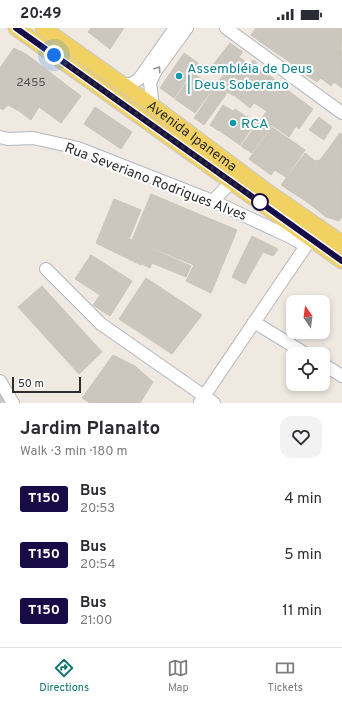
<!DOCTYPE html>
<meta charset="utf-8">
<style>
body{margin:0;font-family:Overpass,sans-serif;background:#f2f2f3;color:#2b2b33;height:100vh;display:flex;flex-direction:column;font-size:15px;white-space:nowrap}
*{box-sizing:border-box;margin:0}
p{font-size:13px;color:#7c7c81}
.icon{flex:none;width:22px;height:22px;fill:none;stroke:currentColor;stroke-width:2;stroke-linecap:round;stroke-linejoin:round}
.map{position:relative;height:375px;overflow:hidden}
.sheet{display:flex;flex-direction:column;background:#fff;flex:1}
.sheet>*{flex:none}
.badge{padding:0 8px;border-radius:3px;font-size:14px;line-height:26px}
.needle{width:26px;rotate:346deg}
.fabs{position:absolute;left:286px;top:267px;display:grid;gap:8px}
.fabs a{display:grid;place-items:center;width:44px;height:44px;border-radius:8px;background:#fff;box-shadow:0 2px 6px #0003;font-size:20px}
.scale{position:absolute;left:12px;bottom:10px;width:69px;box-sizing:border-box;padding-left:4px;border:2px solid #2e2e2e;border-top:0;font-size:11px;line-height:14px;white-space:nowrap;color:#2e2e2e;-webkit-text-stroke:3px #fff;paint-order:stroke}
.you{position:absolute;width:20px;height:20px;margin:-10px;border:3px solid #fff;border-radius:50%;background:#1a73e8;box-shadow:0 0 0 6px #1a73e833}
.map>.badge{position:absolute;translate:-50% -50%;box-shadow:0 0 0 2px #fff}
.round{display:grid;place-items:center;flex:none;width:42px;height:42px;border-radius:12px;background:#f2f2f3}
.head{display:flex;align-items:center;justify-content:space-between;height:68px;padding:0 20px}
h1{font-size:19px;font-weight:700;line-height:30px}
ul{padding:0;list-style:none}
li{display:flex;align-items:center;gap:12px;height:56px;padding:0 20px}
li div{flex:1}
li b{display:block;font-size:15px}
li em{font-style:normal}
li .badge{min-width:44px;font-weight:700;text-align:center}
.status{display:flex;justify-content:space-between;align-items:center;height:28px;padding:0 20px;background:#fff;direction:ltr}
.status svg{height:11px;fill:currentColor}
.tabs{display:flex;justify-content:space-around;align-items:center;height:56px;border-top:1px solid #e1e1e2;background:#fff;font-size:11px;color:#7c7c81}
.tabs a{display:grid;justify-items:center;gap:2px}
.tabs .on{color:#0f766e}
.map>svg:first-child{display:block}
.building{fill:#cbc7bf;stroke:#cbc5ba}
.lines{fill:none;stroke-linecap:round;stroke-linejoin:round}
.minor-casing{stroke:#b4b7c1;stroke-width:14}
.major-casing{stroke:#c9c9c9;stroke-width:17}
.minor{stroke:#fff;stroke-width:12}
.major{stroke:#f2d163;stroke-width:15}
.oneway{stroke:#969696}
.line-casing{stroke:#fff;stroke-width:9}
.line{stroke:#170c46;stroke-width:6}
.walk{stroke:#2e2e2e;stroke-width:4;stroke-dasharray:0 7.2}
.culture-dot{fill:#0f9aa8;stroke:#fff;stroke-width:1.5}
.stop-dot{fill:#fff;stroke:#170c46;stroke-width:2}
.labels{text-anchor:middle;stroke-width:4;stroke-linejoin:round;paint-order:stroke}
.number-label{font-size:12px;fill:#555452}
.culture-label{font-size:14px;fill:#0d838f;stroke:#fff;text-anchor:start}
.street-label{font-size:14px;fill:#2e2e2e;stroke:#fff}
</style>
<div class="status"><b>20:49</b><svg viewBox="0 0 49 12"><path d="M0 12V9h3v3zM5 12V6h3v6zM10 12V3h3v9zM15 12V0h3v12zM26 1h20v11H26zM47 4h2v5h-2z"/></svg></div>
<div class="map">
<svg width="342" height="375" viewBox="0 0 342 375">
<rect width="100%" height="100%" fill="#efe9e1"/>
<g class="building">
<path d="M 91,0 L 124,0 L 110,21 L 88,4 Z"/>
<path d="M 256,0 L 273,0 L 262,15 L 251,7 Z"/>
<path d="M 273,0 L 288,0 L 272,22 L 262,15 Z"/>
<path d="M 288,0 L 306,0 L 284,30 L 272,22 Z"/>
<path d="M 306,0 L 314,0 L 319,4 L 296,39 L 284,30 Z"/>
<path d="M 314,0 L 322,0 L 319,4 Z"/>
<path d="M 322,0 L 330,0 L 324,8 L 319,4 Z"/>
<path d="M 330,0 L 339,0 L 330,12 L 324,8 Z"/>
<path d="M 339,0 L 342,0 L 341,21 L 330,12 Z"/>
<path d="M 319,4 L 330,12 L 306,47 L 296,39 Z"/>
<path d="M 330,12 L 336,17 L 311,50 L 306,47 Z"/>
<path d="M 230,15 L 243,24 L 224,46 L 212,38 Z"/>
<path d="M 336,17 L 341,21 L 319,49 L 321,50 L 317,54 L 311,50 Z"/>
<path d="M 14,20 L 26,26 L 81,68 L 61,95 L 39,79 L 31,92 L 19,83 L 8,77 L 3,82 L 0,80 L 0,40 Z"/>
<path d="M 341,21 L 342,32 L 326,54 L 319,49 Z"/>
<path d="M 184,25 L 198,35 L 174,70 L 160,60 Z"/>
<path d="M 239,29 L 249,36 L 229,65 L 216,56 Z"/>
<path d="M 253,32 L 257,35 L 235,68 L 229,65 Z"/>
<path d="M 342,32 L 342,43 L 331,58 L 326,54 Z"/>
<path d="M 254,39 L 273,50 L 250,80 L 235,68 Z"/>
<path d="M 342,43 L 342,60 L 334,54 Z"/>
<path d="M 193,45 L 214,59 L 195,85 L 175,71 Z"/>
<path d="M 273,50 L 277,54 L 259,78 L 254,75 Z"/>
<path d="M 277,54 L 294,67 L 277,90 L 259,78 Z"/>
<path d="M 216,58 L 227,65 L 204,97 L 194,90 Z"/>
<path d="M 294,67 L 313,81 L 299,101 L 296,98 L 289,109 L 272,97 Z"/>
<path d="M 223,77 L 233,83 L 219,103 L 210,97 Z"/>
<path d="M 95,79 L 132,104 L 121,121 L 84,96 Z"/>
<path d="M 235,81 L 245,88 L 230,110 L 220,103 Z"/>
<path d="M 267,83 L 277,90 L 252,125 L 241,118 Z"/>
<path d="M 246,88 L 256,94 L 240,117 L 230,110 Z"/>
<path d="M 319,89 L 332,99 L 324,112 L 309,102 Z"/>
<path d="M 272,99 L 283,107 L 260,139 L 249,131 Z"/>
<path d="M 340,105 L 342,107 L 342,118 L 328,137 L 320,132 Z"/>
<path d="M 283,107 L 295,115 L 271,147 L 260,139 Z"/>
<path d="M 295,115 L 305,122 L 286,149 L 275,142 Z"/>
<path d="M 342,118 L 342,134 L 336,142 L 328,137 Z"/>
<path d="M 305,125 L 315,133 L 293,165 L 281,157 Z"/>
<path d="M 320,132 L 328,137 L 304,172 L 293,165 L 315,133 Z"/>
<path d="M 342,134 L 342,147 L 336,142 Z"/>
<path d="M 328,137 L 340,146 L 315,180 L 304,172 Z"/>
<path d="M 340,146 L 342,147 L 342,166 L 326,189 L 315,180 Z"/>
<path d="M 151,166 L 237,202 L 211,265 L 186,253 L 194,237 L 132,212 Z"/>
<path d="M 342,166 L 342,189 L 339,193 L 326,189 Z"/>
<path d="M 114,171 L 141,182 L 129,211 L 191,238 L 186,249 L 152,235 L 150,240 L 142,236 L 141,237 L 96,215 Z"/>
<path d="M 252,208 L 278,221 L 273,228 L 263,224 L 245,256 L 232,249 Z"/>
<path d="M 91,227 L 132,253 L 110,288 L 93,277 L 100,267 L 75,251 Z"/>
<path d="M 146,250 L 202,287 L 172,326 L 119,291 Z"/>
<path d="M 42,258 L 102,324 L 79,346 L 18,279 Z"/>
<path d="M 113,327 L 135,338 L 153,354 L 140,375 L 90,375 L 82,370 Z"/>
<path d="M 0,362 L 6,372 L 1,375 L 0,375 Z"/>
</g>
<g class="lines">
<g class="minor-casing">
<g id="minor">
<path d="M 226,0 L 342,85"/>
<path d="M 121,56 L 131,56 L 139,51 L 175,0"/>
<path d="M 153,78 L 150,55 L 155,44 L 187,0"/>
<path d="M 0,109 L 8,111 L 33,110 L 78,120 L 213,173 L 290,209 L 306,218"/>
<path d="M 213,173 L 232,153"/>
<path d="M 46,241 L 101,296 L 214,375"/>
<path d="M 254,294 L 306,326"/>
<path d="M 323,336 L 342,348"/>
<path d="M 0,353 L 13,375"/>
<path d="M 200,374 L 310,212"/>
</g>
</g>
<g class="major-casing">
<g id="major">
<path d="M 16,0 L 342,233"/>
<path id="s1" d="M 43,0 L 153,78 L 268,164 L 342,215"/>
</g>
</g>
<use href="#minor" class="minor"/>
<use href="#major" class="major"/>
</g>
<defs><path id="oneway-chevron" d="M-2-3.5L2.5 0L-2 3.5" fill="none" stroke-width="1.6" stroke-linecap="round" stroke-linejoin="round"/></defs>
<use class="oneway" href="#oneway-chevron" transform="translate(158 41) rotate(-56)"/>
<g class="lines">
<g class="line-casing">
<path id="line" d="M 16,0 L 342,233"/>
</g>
<use href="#line" class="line"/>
<path class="walk" d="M 54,27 L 260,174"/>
</g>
<g class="culture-dot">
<circle cx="179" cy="48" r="4"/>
<circle cx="233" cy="95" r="4"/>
</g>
<circle class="stop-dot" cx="260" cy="174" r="8"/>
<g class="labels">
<g class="number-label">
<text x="31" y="58">2455</text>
</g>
<g class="culture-label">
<text x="187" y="45">Assembléia de Deus<tspan x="187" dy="16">| Deus Soberano</tspan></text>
<text x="241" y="100">RCA</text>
</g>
<g class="street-label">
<text dy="5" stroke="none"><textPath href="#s1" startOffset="184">Avenida Ipanema</textPath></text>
<text transform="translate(156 153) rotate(21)" y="5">Rua Severiano Rodrigues Alves</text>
</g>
</g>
</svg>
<div class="fabs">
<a><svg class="needle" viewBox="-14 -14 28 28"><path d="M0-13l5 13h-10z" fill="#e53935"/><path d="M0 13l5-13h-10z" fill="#7c7c81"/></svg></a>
<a><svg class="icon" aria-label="locate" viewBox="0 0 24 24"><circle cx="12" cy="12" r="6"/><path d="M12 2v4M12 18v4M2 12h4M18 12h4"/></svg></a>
</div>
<div class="scale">50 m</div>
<div class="you" style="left:54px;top:27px"></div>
</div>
<section class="sheet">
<div class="head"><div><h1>Jardim Planalto</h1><p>Walk · 3 min · 180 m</p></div><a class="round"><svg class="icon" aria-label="heart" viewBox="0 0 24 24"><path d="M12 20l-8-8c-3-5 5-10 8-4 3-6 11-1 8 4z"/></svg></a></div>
<ul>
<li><span class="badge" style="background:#170c46;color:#fff">T150</span><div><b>Bus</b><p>20:53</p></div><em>4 min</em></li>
<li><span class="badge" style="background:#170c46;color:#fff">T150</span><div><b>Bus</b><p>20:54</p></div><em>5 min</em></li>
<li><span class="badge" style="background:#170c46;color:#fff">T150</span><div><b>Bus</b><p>21:00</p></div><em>11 min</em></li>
</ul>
</section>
<nav class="tabs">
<a class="on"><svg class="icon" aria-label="directions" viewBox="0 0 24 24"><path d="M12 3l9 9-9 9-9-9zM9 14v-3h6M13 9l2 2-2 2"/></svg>Directions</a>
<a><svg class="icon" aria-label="map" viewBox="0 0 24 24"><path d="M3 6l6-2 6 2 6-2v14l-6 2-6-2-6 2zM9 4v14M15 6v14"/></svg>Map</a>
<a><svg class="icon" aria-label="tickets" viewBox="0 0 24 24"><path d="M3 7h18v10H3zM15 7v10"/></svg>Tickets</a>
</nav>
